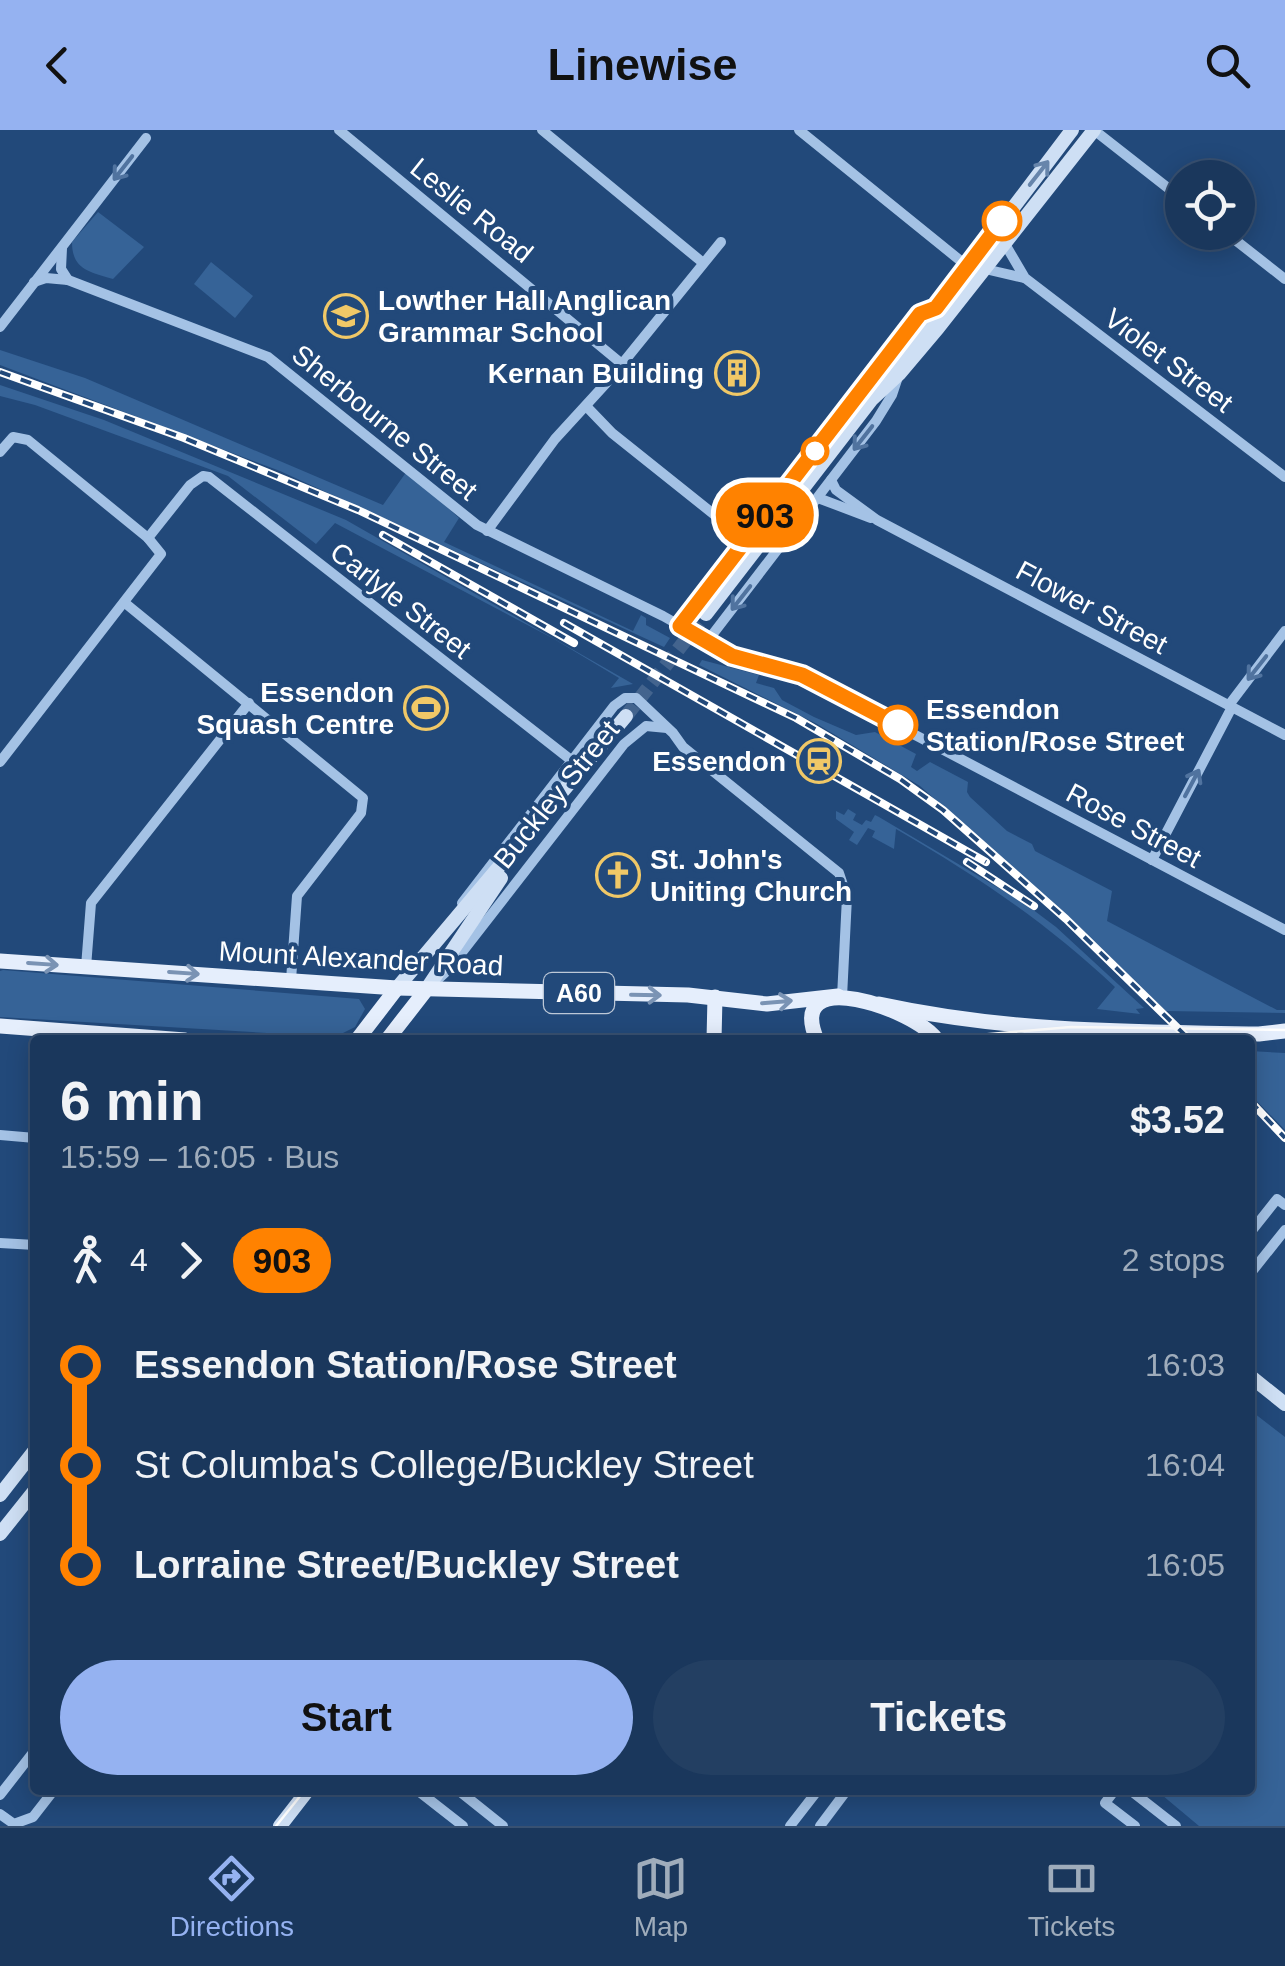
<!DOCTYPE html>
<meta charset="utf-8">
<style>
body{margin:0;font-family:Helvetica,sans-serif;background:#233f62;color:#f1f3f6;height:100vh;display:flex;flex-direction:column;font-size:38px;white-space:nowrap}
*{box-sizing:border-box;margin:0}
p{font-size:32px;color:#9facbb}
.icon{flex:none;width:55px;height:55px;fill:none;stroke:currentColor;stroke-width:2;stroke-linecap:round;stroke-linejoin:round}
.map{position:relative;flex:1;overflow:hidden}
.side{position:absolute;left:30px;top:905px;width:1225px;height:760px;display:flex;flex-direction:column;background:#1a375c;border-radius:10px;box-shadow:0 5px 25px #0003,0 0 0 2px #385172}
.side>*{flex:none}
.badge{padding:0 20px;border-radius:32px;font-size:35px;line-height:65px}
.controls{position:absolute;left:1165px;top:30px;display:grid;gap:20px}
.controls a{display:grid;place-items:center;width:90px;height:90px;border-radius:50%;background:#1a375c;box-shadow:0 5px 25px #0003,0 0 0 2px #385172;font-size:50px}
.map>.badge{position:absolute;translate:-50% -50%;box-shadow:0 0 0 5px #fff}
.legs{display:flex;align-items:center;gap:15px;height:110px;padding:0 30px;font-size:32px}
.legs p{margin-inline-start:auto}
.head{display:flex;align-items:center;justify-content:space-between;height:170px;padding:0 30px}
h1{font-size:55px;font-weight:800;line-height:75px}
.action{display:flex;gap:20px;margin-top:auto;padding:20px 30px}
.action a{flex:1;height:115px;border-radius:60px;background:#95b2f1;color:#111;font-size:40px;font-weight:800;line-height:115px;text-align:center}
.action a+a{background:#233f62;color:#f1f3f6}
ul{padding:0 30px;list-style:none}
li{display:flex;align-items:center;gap:35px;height:100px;font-size:38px}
li i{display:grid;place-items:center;width:15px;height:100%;margin:0 12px;background:currentColor}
li i::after{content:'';width:25px;height:25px;margin:-12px;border:8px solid;border-radius:50%;background:#1a375c}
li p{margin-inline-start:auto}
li:first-child i{background:linear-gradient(#0000 50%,currentColor 0)}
li:last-child i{background:linear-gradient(currentColor 50%,#0000 0)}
header{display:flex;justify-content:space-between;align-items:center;height:130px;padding:0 30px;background:#95b2f1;color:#111;font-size:45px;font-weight:800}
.tabs{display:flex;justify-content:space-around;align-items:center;height:140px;border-top:2px solid #385172;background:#1a375c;font-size:28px;color:#9facbb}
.tabs a{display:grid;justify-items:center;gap:5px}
.tabs .active{color:#95b2f1}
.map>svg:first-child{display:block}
.green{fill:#366397}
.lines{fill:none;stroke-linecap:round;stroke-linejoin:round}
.secondary-tunnel{stroke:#43648e;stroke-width:14;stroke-dasharray:14 7;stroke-linecap:butt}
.street{stroke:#a4c2e5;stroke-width:10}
.secondary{stroke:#cedff4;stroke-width:14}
.primary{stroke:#e5eefc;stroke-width:15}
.tram{stroke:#fff;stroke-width:2.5}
.rail-casing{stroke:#fff;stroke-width:8}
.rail{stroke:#22497a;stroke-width:4;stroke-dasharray:11;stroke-linecap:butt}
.oneway{stroke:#50739f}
.oneway2{stroke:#6785ab}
.oneway3{stroke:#7a93b4}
.line-1-casing{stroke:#fff;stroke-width:22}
.line-1{stroke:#ff8200;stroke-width:15}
.stop-1-dot{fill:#fff;stroke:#ff8200;stroke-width:5}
.labels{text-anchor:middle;stroke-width:8;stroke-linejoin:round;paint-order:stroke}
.shield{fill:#22497a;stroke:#bdc8d7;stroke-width:2.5}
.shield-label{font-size:25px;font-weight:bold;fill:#fff}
.street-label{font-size:28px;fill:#fff;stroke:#22497a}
.poi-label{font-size:28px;font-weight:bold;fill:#fff;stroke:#22497a;text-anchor:end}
.stop-label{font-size:28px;font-weight:bold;fill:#fff;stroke:#22497a;text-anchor:start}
</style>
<header><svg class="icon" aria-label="back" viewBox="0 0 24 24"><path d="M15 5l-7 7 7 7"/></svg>Linewise<svg class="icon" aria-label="search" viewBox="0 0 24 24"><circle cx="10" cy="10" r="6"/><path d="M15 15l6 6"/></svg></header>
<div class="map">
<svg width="1285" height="1696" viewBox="0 0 1285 1696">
<rect width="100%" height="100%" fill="#22497a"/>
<g class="green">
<path d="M 98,82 L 144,117 L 113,149 C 90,142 72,140 72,112 Z"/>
<path d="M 211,132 L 253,166 L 235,188 L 194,154 Z"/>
<path d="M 0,220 L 85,248 L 383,375 L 407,341 L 459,388 L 444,412 L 633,501 L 641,485 L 646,488 L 646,495 L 670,508 L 664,517 L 280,341 L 0,235 Z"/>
<path d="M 0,255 L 104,290 L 346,390 L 633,554 L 611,558 L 619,548 L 554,509 L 335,393 L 316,414 L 228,346 L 35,275 L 0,266 Z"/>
<path d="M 702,530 L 759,545 L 756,553 L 774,558 L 782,570 L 814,587 L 856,605 L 875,602 L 916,624 L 911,637 L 917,641 L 930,632 L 968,652 L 967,662 L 970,667 L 1007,701 L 1032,714 L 1035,721 L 1112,761 L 1107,791 L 1277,880 L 1285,880 L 1285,883 L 1166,881 L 1056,776 L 920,656 L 817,594 L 699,535 Z"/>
<path d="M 848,679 L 856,684 L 853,690 L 862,695 L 866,690 L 871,692 L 875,685 L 879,687 L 1024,773 L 1056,797 L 1144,878 L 1136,879 L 1140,884 L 1097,879 L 1115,857 C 1043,790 980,748 896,699 L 894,719 L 872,707 L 875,701 L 868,698 L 857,715 L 849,710 L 854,702 L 836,689 L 836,681 L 844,685 Z"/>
<path d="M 3,840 L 359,869 L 365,879 L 355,897 L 335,907 L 0,887 L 0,841 Z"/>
<path d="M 1250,921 L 1285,923 L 1285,1000 L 1250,964 Z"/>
<path d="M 1250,1280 L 1285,1307 L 1285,1696 L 1199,1696 L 1156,1660 L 1250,1660 Z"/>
</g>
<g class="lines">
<path class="secondary-tunnel" d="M 626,586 L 706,484"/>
<g class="street">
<path d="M 339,0 L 622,234"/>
<path d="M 542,0 L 702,132"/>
<path d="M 799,0 L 967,136"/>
<path d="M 1094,0 L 1182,69"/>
<path d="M 1225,102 L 1285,149"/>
<path d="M 1005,114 L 1025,148 L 1285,347"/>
<path d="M 62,118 L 61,139 L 68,150"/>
<path d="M 985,139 L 1024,148"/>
<path d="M 34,152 L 46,148 L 68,150 L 268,227 L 477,395 L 663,486 L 732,525 L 809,549 L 1285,800"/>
<path d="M 0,197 L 146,8"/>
<path d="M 586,276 L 612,303 L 746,410"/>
<path d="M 0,322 L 13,307 L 28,310 L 148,408 L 161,424 L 0,632"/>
<path d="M 831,350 L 836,360 L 877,390 L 1285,605"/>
<path d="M 818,368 L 871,388"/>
<path d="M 487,401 L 555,309 L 609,250 L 721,112"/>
<path d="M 148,408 L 190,355 L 203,346 L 209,347 L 571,630"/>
<path d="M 125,473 L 363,668 L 361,683 L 297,766 L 291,850"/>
<path d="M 680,495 L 918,187 L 935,179"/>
<path d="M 706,513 L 876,291 L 892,265 L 898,247"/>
<path d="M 1229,575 L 1285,501"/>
<path d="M 1152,730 L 1232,577"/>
<path d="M 462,773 L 614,576 L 625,568 L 636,568 L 673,603 L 683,617 L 839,743 L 847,767 L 842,867"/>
<path d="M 86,837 L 91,773 L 249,573"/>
<path d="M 436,851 L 449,839 L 624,614 L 646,596 L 667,598"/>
<path d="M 0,1005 L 35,1008"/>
<path d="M 1250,1103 L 1277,1069 L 1285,1075"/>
<path d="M 0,1113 L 35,1115"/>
<path d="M 1250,1144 L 1285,1100"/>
<path d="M 417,1660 L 463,1696"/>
<path d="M 458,1660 L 503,1696"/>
<path d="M 1115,1660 L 1105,1673 L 1135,1696"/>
<path d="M 1130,1660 L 1176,1696"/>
<path d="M 0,1665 L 35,1620"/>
<path d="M 0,1684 L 14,1694 L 33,1687 L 54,1660"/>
<path d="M 790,1696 L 818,1660"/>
<path d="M 820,1696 L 847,1660"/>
</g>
<g class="secondary">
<path d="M 882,251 L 1072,0"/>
<path d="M 706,484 L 872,269 L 900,243 L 938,198 L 1094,0"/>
<path d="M 397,858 L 626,586"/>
<path d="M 426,860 L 501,748"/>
<path d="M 1250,1246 L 1285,1274"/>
<path d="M 0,1365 L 35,1320"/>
<path d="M 0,1404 L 35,1360"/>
<path d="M 280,1696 L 308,1660"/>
</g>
<g class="primary">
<path d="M 0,831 L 397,858 L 688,865 L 767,874 L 838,866"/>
<path d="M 879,874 C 1008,902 1128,902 1259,904 L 1285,901"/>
<path d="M 0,896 L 185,910"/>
<path d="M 357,910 L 397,858"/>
<path d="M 387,910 L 426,860"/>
<path d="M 714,910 L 715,867"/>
<path d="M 817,910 C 784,833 915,879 937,910"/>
</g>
<g class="tram">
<path d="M 922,910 L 1071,897 L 1285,900"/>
<path d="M 276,1696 L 305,1660"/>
</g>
<g class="rail-casing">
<g id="rail">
<path d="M 0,242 L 184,308 L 358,380 L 796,588 L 900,649 L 943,680 L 1066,789 L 1190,910"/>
<path d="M 383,405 L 574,513"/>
<path d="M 564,493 L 986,732"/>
<path d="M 967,732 L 1034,776"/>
<path d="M 1250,971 L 1285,1008"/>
</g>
</g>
<use href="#rail" class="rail"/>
</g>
<defs><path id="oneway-shaft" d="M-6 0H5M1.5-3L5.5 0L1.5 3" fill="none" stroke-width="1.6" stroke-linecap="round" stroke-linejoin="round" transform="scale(2.5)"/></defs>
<g class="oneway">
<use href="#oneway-shaft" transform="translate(123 38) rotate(128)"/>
<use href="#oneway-shaft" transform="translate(863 308) rotate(128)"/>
<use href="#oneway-shaft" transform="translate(741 468) rotate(128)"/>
<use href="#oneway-shaft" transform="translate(1257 538) rotate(128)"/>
<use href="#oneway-shaft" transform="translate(1192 653) rotate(-62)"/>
</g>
<use class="oneway2" href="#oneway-shaft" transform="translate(1039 43) rotate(-52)"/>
<g class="oneway3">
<use href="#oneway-shaft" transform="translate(43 834) rotate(4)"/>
<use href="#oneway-shaft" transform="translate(184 843) rotate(4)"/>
<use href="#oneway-shaft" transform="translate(646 865) rotate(1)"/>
<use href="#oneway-shaft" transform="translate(777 872) rotate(-5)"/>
</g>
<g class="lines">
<g class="line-1-casing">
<path id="line-1" d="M 898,595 L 802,545 L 732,526 L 680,496 L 920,184 L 936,178 L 1002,91"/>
</g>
<use href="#line-1" class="line-1"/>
</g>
<defs>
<g id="school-ring" transform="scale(2.25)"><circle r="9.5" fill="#22497a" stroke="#f0c867" stroke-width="1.5"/><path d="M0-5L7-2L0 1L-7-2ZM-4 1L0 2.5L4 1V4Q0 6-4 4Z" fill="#f0c867"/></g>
<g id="building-ring" transform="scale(2.25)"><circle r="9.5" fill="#22497a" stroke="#f0c867" stroke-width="1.5"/><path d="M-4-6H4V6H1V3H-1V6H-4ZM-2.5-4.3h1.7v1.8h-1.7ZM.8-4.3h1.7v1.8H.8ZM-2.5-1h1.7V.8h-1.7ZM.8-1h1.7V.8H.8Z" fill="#f0c867"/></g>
<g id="stadium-ring" transform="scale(2.25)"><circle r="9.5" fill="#22497a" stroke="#f0c867" stroke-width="1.5"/><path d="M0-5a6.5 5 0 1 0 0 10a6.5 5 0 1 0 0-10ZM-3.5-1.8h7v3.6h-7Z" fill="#f0c867"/></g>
<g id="station-ring" transform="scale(2.25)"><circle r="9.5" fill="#22497a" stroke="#f0c867" stroke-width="1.5"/><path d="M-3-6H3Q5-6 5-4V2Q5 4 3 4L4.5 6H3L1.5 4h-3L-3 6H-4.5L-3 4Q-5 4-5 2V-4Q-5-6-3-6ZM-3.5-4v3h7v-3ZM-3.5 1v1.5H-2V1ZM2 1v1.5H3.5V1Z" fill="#f0c867"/></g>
<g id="church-ring" transform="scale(2.25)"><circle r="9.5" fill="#22497a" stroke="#f0c867" stroke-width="1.5"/><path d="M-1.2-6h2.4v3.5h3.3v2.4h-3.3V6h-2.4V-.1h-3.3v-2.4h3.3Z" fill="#f0c867"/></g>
</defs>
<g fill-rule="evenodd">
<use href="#school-ring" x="346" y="186"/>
<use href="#building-ring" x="737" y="243"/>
<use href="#stadium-ring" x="426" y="578"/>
<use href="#station-ring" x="819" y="631"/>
<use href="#church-ring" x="618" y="745"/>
</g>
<g class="stop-1-dot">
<circle cx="1002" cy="91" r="18"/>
<circle cx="815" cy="321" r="12"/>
<circle cx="898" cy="595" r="18"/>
</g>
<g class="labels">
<rect class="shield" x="544" y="843" width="70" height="40" rx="8"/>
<g class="shield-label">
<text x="579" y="872">A60</text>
</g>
<g class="street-label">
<text transform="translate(472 80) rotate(39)" y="10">Leslie Road</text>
<text transform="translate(1169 230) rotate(37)" y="10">Violet Street</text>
<text transform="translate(385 292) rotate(39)" y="10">Sherbourne Street</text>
<text transform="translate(401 470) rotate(38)" y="10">Carlyle Street</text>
<text transform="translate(1092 477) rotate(28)" y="10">Flower Street</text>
<text transform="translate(556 664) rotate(-51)" y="10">Buckley Street</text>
<text transform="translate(1134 695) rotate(28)" y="10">Rose Street</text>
<text transform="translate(361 828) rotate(3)" y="10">Mount Alexander Road</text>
</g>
<g class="poi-label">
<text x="378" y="180" text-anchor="start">Lowther Hall Anglican<tspan x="378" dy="32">Grammar School</tspan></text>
<text x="704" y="253">Kernan Building</text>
<text x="394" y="572">Essendon<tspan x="394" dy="32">Squash Centre</tspan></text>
<text x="786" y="641">Essendon</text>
<text x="650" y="739" text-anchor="start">St. John's<tspan x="650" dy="32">Uniting Church</tspan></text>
</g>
<g class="stop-label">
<text x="926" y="589">Essendon<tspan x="926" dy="32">Station/Rose Street</tspan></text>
</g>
</g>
</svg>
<div class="controls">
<a><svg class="icon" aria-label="locate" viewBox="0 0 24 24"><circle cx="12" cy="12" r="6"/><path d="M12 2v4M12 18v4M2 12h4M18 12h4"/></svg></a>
</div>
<b class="badge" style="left:765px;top:385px;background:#ff8200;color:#111">903</b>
<section class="side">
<div class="head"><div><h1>6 min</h1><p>15:59 – 16:05 · Bus</p></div><b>$3.52</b></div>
<div class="legs"><svg class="icon" aria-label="walk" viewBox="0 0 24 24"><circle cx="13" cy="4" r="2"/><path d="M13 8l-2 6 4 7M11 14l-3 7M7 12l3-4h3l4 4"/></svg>4<svg class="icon" aria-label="forward" viewBox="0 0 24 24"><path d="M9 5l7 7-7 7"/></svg><b class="badge" style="background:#ff8200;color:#111">903</b><p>2 stops</p></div>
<ul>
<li><i style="color:#ff8200"></i><b>Essendon Station/Rose Street</b><p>16:03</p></li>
<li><i style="color:#ff8200"></i><span>St Columba's College/Buckley Street</span><p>16:04</p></li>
<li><i style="color:#ff8200"></i><b>Lorraine Street/Buckley Street</b><p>16:05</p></li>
</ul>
<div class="action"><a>Start</a><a>Tickets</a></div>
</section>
</div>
<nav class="tabs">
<a class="active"><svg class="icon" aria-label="directions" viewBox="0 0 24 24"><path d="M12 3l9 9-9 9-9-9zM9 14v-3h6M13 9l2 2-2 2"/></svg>Directions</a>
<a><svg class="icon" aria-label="map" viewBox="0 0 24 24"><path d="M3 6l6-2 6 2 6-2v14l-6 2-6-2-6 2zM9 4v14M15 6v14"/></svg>Map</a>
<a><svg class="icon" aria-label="tickets" viewBox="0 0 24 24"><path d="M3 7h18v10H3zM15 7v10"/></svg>Tickets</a>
</nav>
